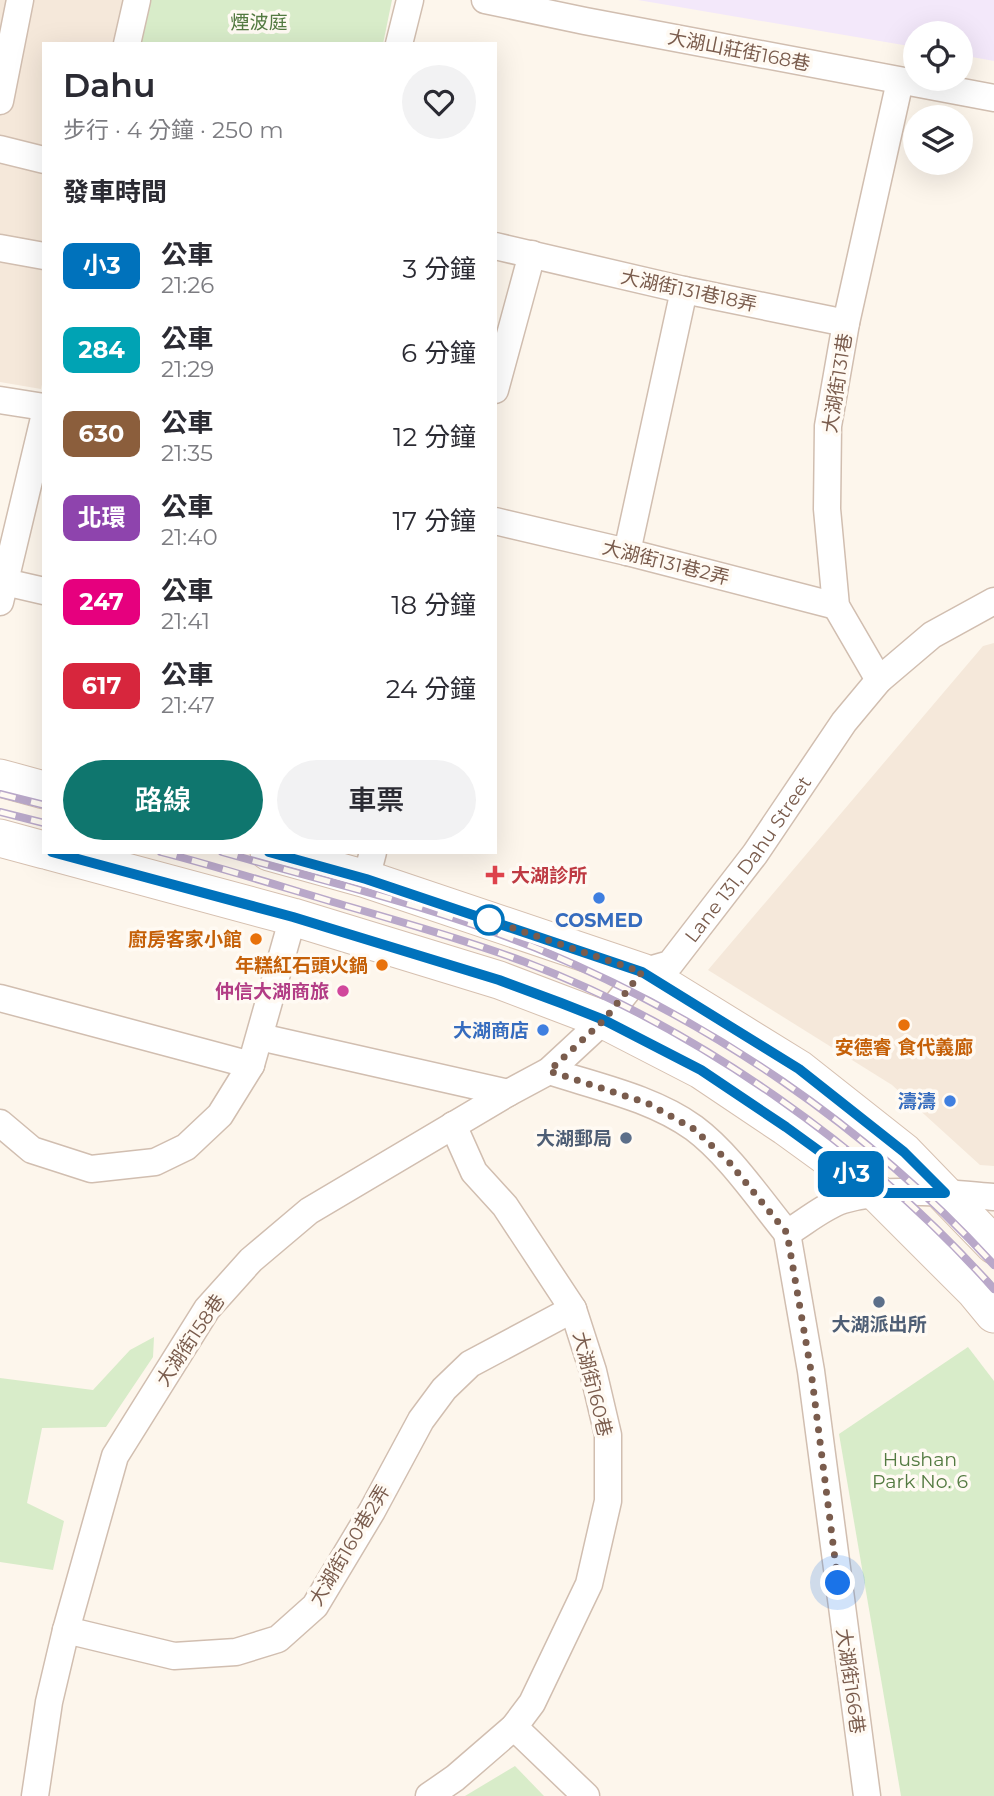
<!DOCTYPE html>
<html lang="zh-TW">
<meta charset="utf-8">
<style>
body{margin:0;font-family:Montserrat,"Noto Sans TC",sans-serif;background:#f2f2f3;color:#2b2b33;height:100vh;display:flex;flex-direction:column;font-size:26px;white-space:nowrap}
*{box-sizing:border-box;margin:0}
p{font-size:23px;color:#7c7c81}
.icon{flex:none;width:38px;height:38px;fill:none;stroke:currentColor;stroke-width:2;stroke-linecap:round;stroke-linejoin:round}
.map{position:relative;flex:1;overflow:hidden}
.details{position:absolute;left:42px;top:42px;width:455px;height:812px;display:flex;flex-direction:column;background:#fff;border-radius:0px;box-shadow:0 7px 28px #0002}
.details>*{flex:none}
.badge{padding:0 14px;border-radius:10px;font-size:24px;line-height:46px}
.controls{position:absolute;left:903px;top:21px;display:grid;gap:14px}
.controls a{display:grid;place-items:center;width:70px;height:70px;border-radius:50%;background:#fff;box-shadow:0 7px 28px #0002;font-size:35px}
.you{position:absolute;width:35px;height:35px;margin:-18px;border:5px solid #fff;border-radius:50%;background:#1a73e8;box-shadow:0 0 0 10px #1a73e833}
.map>.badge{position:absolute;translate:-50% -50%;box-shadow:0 0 0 4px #fff}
h2{padding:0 21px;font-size:26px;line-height:63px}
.round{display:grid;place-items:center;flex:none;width:74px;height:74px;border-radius:37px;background:#f2f2f3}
.summary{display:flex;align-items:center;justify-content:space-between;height:119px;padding:0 21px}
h1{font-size:33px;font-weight:600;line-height:52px}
.cta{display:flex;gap:14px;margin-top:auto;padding:14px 21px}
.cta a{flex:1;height:80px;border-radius:42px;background:#0f766e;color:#fff;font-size:28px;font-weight:600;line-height:80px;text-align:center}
.cta a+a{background:#f2f2f3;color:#2b2b33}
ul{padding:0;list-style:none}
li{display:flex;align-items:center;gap:21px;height:84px;padding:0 21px}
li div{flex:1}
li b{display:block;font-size:26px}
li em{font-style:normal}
li .badge{min-width:77px;font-weight:700;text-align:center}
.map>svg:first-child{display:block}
.residential{fill:#f5e8da}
.education{fill:#f3e8fa}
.green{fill:#d8ecc9}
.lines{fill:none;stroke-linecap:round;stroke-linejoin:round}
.minor-casing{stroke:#d1beb0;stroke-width:29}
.secondary-casing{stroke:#d6c0b0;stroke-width:39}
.minor{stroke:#fff;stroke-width:26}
.secondary{stroke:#fff;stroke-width:37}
.rail-casing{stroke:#b9a8c9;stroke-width:8}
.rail{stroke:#fffaf3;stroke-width:5;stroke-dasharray:16;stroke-linecap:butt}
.line-casing{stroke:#fff;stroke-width:16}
.line{stroke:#0072bc;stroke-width:10}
.walk{stroke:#7a5c4d;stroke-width:7;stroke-dasharray:0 12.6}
.health-dot{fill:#e0444e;stroke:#fffaf3;stroke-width:2.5}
.shop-dot{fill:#3f7fe0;stroke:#fffaf3;stroke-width:2.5}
.stop-dot{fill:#fff;stroke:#0072bc;stroke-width:3.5}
.food-dot{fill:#e8710a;stroke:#fffaf3;stroke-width:2.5}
.hotel-dot{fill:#d1479c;stroke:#fffaf3;stroke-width:2.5}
.service-dot{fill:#5c6f8a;stroke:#fffaf3;stroke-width:2.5}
.labels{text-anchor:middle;stroke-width:7;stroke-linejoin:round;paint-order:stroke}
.park-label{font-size:19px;fill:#537a41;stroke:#fffaf3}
.street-label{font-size:19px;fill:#7a5c4d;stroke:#fffaf3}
.health-label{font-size:19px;font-weight:bold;fill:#be3a42;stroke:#fffaf3;text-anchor:start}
.shop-label{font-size:19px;font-weight:bold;fill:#366cbe;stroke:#fffaf3;text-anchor:end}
.food-label{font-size:19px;font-weight:bold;fill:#c56008;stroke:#fffaf3;text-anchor:end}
.hotel-label{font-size:19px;font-weight:bold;fill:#b23c85;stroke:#fffaf3;text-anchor:end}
.service-label{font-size:19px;font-weight:bold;fill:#4e5e75;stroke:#fffaf3;text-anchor:end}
</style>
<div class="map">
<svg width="994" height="1796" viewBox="0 0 994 1796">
<rect width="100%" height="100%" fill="#fdf6ec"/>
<g class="residential">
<path d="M 0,0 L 128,0 L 118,44 L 44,44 L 44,375 L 41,389 L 0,382 Z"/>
<path d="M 994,643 L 994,1166 L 980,1165 L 892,1085 L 708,970 L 983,646 Z"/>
</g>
<path class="education" d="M 638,0 L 994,0 L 994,61 L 961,55 L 961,33 L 915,33 L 915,47 Z"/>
<g class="green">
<path d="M 136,0 L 392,0 L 383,44 L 126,44 Z"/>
<path d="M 154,1337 L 153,1357 L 106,1427 L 42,1428 L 27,1503 L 64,1521 L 53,1570 L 0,1562 L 0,1378 L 93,1390 L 130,1350 Z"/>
<path d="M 968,1347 L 994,1381 L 994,1796 L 901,1796 L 839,1434 Z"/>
<path d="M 515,1766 L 544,1796 L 465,1796 Z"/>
</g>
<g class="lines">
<g class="minor-casing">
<g id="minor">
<path d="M 485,0 L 585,21 L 994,98"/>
<path d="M 127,44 L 137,0"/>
<path d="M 399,44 L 410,0"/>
<path d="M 0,101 L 20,0"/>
<path d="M 0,149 L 44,160"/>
<path d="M 495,246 L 684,290 L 846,323"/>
<path d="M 0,248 L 44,256"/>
<path d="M 495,390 L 532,254"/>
<path d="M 0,400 L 44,407"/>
<path d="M 495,521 L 627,552 L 836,606"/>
<path d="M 627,552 L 684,290"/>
<path d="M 0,581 L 44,591"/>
<path d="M 0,602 L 44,418"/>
<path d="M 879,680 L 836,606 L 827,509 L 828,426 L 846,323 L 900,81"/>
<path d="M 366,879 L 373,852"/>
<path d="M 0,998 L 251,1065"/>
<path d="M 260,1037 L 508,1093"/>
<path d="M 549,1071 C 598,1087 652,1098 694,1128 C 729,1154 759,1199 787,1233 C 804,1223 824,1206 843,1200 C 890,1186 945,1193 994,1197"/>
<path d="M 0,1123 L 32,1150 L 91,1169 L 155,1162 L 186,1147 L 220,1115 L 251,1065 L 293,917"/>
<path d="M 787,1233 L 811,1371 L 867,1796"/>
<path d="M 66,1630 L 174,1656 L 236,1652 L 278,1639 L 315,1606 L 372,1511 L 421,1420 L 444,1389 L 470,1364 L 573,1309"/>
<path d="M 514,1727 L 586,1796"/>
<path id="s1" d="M 35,1796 L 49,1702 L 66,1630 L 115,1456 L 207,1309 L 251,1260 L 309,1211 L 508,1093 L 549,1071 L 604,1020 L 642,972 L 670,964 L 755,854 L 844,722 L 879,680 L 932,635 L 994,601"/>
<path d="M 429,1796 L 455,1778 L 514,1727 L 532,1703 L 589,1584 L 608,1501 L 608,1435 L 593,1371 L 573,1309 L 505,1206 L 474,1172 L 453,1125"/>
</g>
</g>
<g class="secondary-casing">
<g id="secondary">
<path d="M 0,778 L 44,790"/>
<path d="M 0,838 L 44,850"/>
<path d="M 52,852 L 293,917 L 499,980 L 604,1020 L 701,1070 L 786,1127 L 877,1193 L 975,1291 L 994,1314"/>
<path d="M 269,852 L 366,879 L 642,972 L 799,1069 L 904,1152 L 994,1245"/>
</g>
</g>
<use href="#minor" class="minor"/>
<use href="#secondary" class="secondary"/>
<g class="rail-casing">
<g id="rail">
<path d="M 0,794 L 44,805"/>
<path d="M 0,812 L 44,823"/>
<path d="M 161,852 C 219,867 276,885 333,902 C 398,921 463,939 525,962 C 699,1028 871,1151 994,1289"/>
<path d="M 222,852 C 327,882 435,907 536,948 C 710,1020 867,1126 994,1265"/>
</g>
</g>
<use href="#rail" class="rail"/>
</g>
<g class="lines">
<g class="line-casing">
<path id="line" d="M 52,852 L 293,917 L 499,980 L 561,1003 L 604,1020 L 701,1070 L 786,1127 L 877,1193 L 945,1193 L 904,1152 L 799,1069 L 642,972 L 366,879 L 269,852"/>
</g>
<use href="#line" class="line"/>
<path class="walk" d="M 489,920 L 642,972 L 604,1020 L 549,1071 L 647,1103 L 694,1129 L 729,1162 L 787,1233 L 811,1371 L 838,1583"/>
</g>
<path class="health-dot" d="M491.5 864.5h7v7h7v7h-7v7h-7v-7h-7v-7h7z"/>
<g class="shop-dot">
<circle cx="599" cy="898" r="7"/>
<circle cx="543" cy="1030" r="7"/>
<circle cx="950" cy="1101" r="7"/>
</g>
<circle class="stop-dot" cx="489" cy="920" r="14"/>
<g class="food-dot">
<circle cx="256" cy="939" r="7"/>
<circle cx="382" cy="965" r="7"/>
<circle cx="904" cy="1025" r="7"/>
</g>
<circle class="hotel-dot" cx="343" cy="991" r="7"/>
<g class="service-dot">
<circle cx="626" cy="1138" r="7"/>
<circle cx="879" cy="1302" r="7"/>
</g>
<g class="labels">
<g class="park-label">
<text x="259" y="29">煙波庭</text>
<text x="920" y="1466">Hushan<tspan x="920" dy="22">Park No. 6</tspan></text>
</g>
<g class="street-label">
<text transform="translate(739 50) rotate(11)" y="7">大湖山莊街168巷</text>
<text transform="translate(689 290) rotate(12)" y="7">大湖街131巷18弄</text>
<text transform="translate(837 383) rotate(-81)" y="7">大湖街131巷</text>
<text transform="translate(666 562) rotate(14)" y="7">大湖街131巷2弄</text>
<text dy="7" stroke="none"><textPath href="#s1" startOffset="1239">Lane 131, Dahu Street</textPath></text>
<text transform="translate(190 1340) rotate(-56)" y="7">大湖街158巷</text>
<text transform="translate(593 1384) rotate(76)" y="7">大湖街160巷</text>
<text transform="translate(349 1545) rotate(-59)" y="7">大湖街160巷2弄</text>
<text transform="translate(851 1681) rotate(82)" y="7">大湖街166巷</text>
</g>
<g class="health-label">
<text x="511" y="882">大湖診所</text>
</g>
<g class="shop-label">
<text x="599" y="927" text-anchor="middle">COSMED</text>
<text x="529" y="1037">大湖商店</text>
<text x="936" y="1108">濤濤</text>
</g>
<g class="food-label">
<text x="242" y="946">廚房客家小館</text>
<text x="368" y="972">年糕紅石頭火鍋</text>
<text x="904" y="1054" text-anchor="middle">安德睿 食代義廊</text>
</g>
<g class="hotel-label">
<text x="329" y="998">仲信大湖商旅</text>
</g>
<g class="service-label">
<text x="612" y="1145">大湖郵局</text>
<text x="879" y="1331" text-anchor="middle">大湖派出所</text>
</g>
</g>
</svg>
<div class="controls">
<a><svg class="icon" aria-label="locate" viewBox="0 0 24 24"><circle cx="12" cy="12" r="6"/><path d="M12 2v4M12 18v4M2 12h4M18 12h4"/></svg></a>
<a><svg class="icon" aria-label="layers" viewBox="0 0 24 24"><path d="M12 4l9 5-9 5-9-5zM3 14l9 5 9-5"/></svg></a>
</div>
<div class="you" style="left:838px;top:1583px"></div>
<b class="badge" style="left:851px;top:1174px;background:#0072bc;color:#fff">小3</b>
<section class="details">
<div class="summary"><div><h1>Dahu</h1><p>步行 · 4 分鐘 · 250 m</p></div><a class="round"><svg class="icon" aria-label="heart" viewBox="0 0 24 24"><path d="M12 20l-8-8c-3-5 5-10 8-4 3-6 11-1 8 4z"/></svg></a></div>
<h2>發車時間</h2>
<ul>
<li><span class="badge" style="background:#0072bc;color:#fff">小3</span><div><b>公車</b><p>21:26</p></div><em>3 分鐘</em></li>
<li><span class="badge" style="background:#00a3b4;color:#fff">284</span><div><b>公車</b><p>21:29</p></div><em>6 分鐘</em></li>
<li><span class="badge" style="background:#8b5e3c;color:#fff">630</span><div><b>公車</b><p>21:35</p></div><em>12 分鐘</em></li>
<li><span class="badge" style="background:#8e44ad;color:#fff">北環</span><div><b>公車</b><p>21:40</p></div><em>17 分鐘</em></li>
<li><span class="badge" style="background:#e6007e;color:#fff">247</span><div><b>公車</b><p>21:41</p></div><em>18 分鐘</em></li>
<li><span class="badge" style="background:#d7263d;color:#fff">617</span><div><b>公車</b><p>21:47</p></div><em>24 分鐘</em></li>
</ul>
<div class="cta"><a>路線</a><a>車票</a></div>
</section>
</div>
